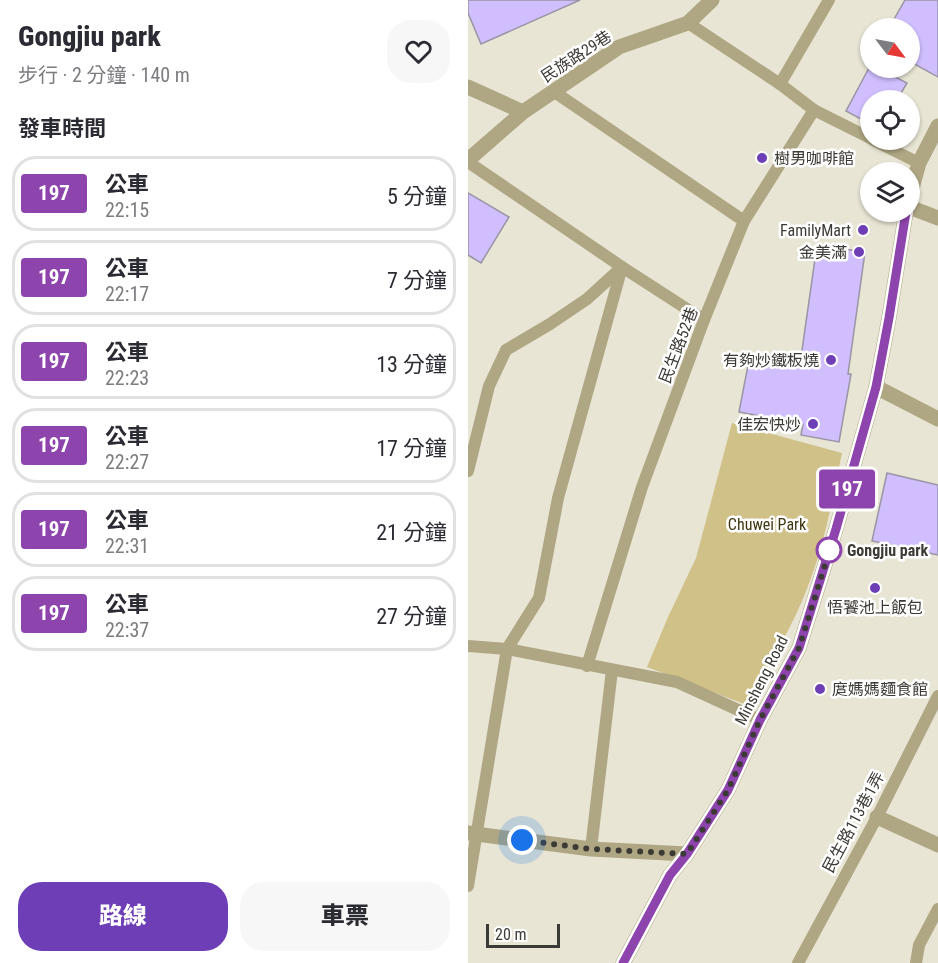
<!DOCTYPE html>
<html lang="zh-TW">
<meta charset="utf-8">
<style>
body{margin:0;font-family:"Roboto Condensed","Noto Sans TC",sans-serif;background:#f7f7f7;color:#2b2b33;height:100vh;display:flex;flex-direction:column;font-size:22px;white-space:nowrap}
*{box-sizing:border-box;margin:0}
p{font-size:20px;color:#7c7c81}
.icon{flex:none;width:33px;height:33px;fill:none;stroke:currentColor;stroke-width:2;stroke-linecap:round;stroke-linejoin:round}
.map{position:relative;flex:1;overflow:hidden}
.drawer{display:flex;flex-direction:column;background:#fff;width:468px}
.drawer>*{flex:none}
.badge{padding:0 12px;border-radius:4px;font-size:21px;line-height:39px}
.needle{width:39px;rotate:122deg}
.fabs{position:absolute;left:392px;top:18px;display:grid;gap:12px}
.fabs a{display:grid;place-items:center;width:60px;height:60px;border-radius:50%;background:#fff;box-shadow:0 2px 4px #0004;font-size:30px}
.scale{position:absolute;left:18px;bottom:15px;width:74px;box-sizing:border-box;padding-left:6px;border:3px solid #3c3a34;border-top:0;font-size:16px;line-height:21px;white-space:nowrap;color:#3c3a34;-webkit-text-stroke:4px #fff;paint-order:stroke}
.you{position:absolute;width:30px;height:30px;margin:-15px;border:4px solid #fff;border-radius:50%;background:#1a73e8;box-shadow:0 0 0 9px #1a73e833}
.map>.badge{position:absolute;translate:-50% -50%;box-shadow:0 0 0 3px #fff}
h2{padding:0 18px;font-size:22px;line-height:54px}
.round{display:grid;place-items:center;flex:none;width:63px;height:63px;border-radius:24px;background:#f7f7f7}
.overview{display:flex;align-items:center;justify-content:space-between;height:102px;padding:0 18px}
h1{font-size:28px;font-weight:800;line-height:45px}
.cta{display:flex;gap:12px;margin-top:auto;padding:12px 18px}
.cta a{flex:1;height:69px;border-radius:24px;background:#6d3eb6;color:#fff;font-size:24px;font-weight:800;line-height:69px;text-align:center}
.cta a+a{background:#f7f7f7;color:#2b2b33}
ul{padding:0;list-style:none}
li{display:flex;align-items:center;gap:18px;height:75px;margin:0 12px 9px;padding:0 6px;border:3px solid #e1e1e2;border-radius:24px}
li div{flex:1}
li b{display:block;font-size:22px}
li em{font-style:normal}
li .badge{min-width:66px;font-weight:700;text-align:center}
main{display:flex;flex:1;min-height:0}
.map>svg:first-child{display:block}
.green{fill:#cfc188}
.building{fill:#d0befe;stroke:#9995a4;stroke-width:1.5}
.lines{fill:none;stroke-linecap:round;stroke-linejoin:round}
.service{stroke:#afa683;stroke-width:12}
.minor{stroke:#afa683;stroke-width:15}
.line-casing{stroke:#fff;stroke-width:14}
.line{stroke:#8e44ad;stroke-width:9}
.walk{stroke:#3c3a34;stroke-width:6;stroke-dasharray:0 10.8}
.poi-dot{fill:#6d3eb6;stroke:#fff;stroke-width:2}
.stop-dot{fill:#fff;stroke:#8e44ad;stroke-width:3}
.labels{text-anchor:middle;stroke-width:5;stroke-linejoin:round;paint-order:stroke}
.street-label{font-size:16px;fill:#3c3a34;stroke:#fff}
.poi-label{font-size:16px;fill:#3c3a34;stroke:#fff;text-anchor:end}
.park-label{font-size:16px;fill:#3f3610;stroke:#fff}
.stop-label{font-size:16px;font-weight:bold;fill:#3c3a34;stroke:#fff;text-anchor:start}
</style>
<main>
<section class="drawer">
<div class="overview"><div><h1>Gongjiu park</h1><p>步行 · 2 分鐘 · 140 m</p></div><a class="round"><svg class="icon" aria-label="heart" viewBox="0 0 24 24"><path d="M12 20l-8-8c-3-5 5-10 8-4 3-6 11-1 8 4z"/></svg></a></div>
<h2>發車時間</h2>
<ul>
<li><span class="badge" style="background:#8e44ad;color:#fff">197</span><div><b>公車</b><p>22:15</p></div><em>5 分鐘</em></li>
<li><span class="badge" style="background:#8e44ad;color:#fff">197</span><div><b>公車</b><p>22:17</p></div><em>7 分鐘</em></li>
<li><span class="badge" style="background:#8e44ad;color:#fff">197</span><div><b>公車</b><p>22:23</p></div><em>13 分鐘</em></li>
<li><span class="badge" style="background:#8e44ad;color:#fff">197</span><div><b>公車</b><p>22:27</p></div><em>17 分鐘</em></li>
<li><span class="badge" style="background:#8e44ad;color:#fff">197</span><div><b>公車</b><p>22:31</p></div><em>21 分鐘</em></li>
<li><span class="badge" style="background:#8e44ad;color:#fff">197</span><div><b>公車</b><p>22:37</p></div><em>27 分鐘</em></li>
</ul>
<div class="cta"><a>路線</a><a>車票</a></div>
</section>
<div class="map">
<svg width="470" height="963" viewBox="0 0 470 963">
<rect width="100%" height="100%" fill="#e8e5d4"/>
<path class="green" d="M 264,423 L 374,453 C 365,495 358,538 343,578 C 328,622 301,664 279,705 L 179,667 L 200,617 L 228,558 Z"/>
<g class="building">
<path d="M 0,0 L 112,0 L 13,44 L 0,13 Z"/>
<path d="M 437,0 L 470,0 L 470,77 L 441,61 L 441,28 L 421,28 Z"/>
<path d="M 402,66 L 410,68 L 439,83 L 429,100 L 402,100 L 402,124 L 378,111 Z"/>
<path d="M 0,193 L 41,217 L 13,263 L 0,255 Z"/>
<path d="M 349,245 L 397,252 L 380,374 L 383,374 L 371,442 L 333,435 L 335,424 L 271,412 L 282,355 L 332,364 Z"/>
<path d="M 419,473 L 470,485 L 470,555 L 404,541 Z"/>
</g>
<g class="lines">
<g class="service">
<path d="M 220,23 L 312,84 L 346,110"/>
<path d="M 312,84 L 361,0"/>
<path d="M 85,91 L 276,221"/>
<path d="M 405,140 L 451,163"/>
<path d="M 0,162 L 154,267 L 236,320"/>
<path d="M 0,471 L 21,386 L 38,350 L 82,324 L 119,299 L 153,268"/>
<path d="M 0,646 L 39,649 L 209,682 L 292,720"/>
<path d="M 119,666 L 174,487 L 236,320 L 276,221 L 346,110 L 402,138"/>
<path d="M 123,849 L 144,670"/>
<path d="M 0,886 L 39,649 L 71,598 L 90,498 L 154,267"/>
<path d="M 330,963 L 409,817 L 470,696"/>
<path d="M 448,963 L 451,945 L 470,909"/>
</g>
<g class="minor">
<path d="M 0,87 L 55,112"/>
<path d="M 0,160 L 55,112 L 151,47 L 220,23 L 244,0"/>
<path d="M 441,199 L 451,163 L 470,126"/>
<path d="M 441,207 L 470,218"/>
<path d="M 408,387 L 470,419"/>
<path d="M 409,817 L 470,845"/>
<path d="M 0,833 L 123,849 L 219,854"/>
<path d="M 155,963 L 202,875 L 219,854 L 260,790 L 292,720 L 331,648 L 368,529 L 408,387 L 421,318 L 438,212"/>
</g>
</g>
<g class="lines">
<g class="line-casing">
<path id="line" d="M 155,963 L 202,875 L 219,854 L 260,790 L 292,720 L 331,648 L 368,529 L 408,387 L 421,318 L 438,212"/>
</g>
<use href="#line" class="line"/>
<path class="walk" d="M 54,840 L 123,849 L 219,854 L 260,790 L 292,720 L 331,648 L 362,549 L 361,550"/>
</g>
<g class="poi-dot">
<circle cx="294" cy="158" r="6"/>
<circle cx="395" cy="230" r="6"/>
<circle cx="391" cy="252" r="6"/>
<circle cx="363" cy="360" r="6"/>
<circle cx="345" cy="424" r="6"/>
<circle cx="407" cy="588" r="6"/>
<circle cx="352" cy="689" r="6"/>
</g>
<circle class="stop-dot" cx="361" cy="550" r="12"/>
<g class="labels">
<g class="street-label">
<text transform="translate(108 56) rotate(-33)" y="6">民族路29巷</text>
<text transform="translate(210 345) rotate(-69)" y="6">民生路52巷</text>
<text transform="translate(293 680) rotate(-63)" y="6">Minsheng Road</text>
<text transform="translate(385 822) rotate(-62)" y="6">民生路113巷1弄</text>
</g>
<g class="poi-label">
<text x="306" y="164" text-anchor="start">樹男咖啡館</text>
<text x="383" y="236">FamilyMart</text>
<text x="379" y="258">金美滿</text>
<text x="351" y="366">有夠炒鐵板燒</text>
<text x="333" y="430">佳宏快炒</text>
<text x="407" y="613" text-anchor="middle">悟饕池上飯包</text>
<text x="364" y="695" text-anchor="start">庹媽媽麵食館</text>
</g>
<g class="park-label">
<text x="299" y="530">Chuwei Park</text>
</g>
<g class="stop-label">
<text x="379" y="556">Gongjiu park</text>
</g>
</g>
</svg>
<div class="fabs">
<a><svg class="needle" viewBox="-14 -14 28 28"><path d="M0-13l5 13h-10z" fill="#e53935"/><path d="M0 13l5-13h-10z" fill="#7c7c81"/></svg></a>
<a><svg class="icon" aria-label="locate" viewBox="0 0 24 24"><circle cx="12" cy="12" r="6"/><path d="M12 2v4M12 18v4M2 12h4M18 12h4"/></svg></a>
<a><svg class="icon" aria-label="layers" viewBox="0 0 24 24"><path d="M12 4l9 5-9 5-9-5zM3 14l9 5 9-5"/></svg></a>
</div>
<div class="scale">20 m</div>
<div class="you" style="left:54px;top:840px"></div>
<b class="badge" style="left:379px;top:489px;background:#8e44ad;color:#fff">197</b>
</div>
</main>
